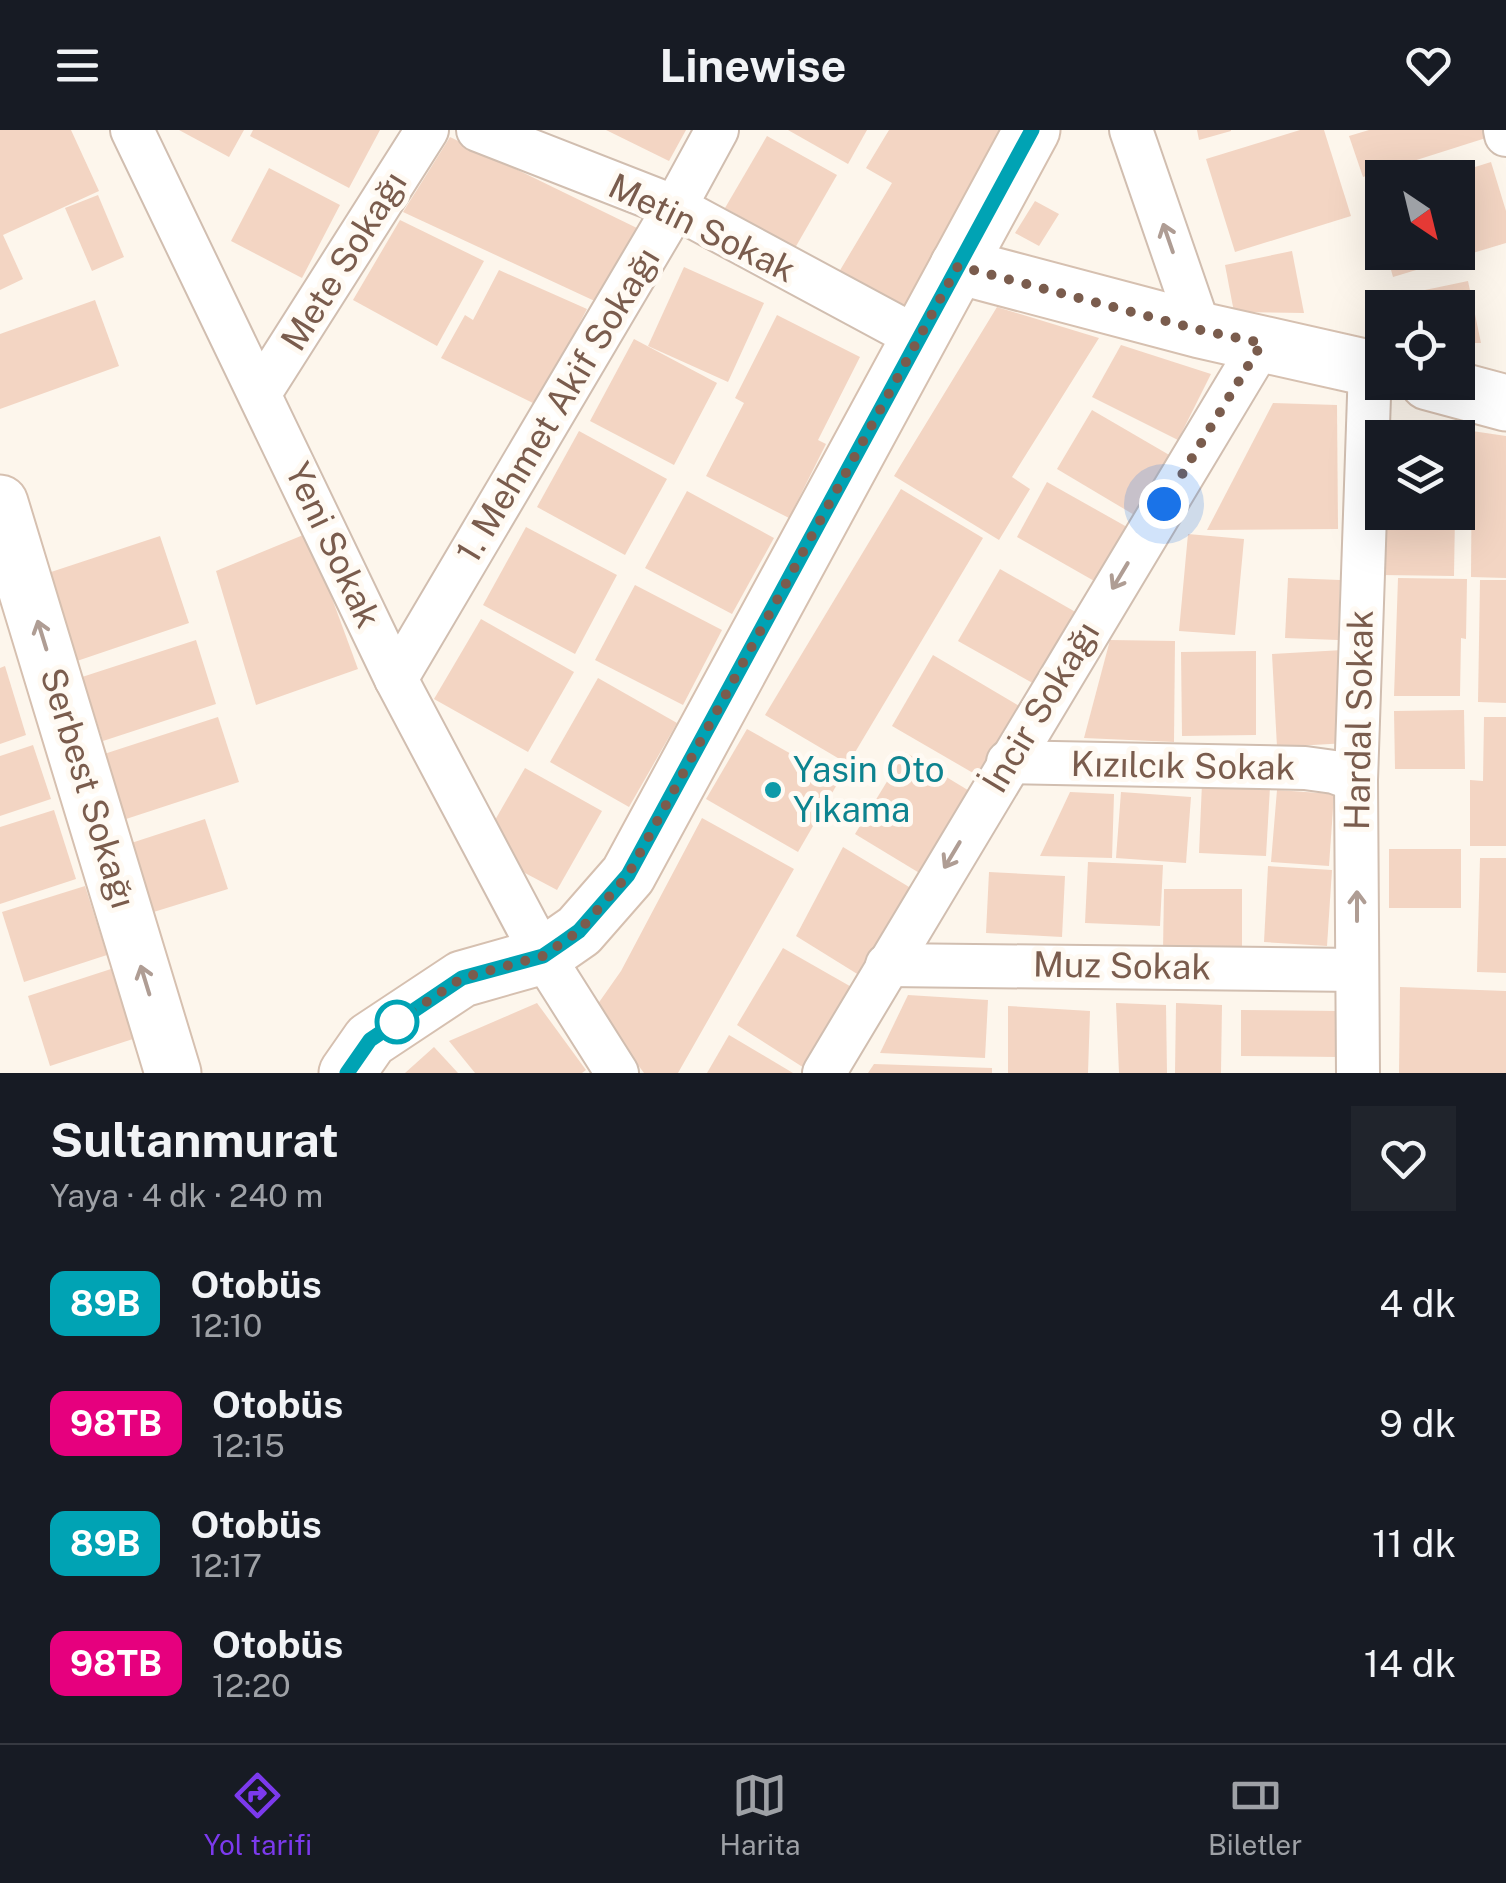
<!DOCTYPE html>
<html lang="tr">
<meta charset="utf-8">
<style>
body{margin:0;font-family:"Public Sans",sans-serif;background:#20242c;color:#f1f3f6;height:100vh;display:flex;flex-direction:column;font-size:38px;white-space:nowrap}
*{box-sizing:border-box;margin:0}
p{font-size:32px;color:#9ea1a6}
.icon{flex:none;width:55px;height:55px;fill:none;stroke:currentColor;stroke-width:2;stroke-linecap:round;stroke-linejoin:round}
.map{position:relative;height:943px;overflow:hidden}
.sheet{display:flex;flex-direction:column;background:#171b24;flex:1}
.sheet>*{flex:none}
.badge{padding:0 20px;border-radius:15px;font-size:35px;line-height:65px}
.needle{width:65px;rotate:145deg}
.controls{position:absolute;left:1365px;top:30px;display:grid;gap:20px}
.controls a{display:grid;place-items:center;width:110px;height:110px;border-radius:0px;background:#171b24;box-shadow:0 10px 40px #0002;font-size:50px}
.you{position:absolute;width:50px;height:50px;margin:-25px;border:8px solid #fff;border-radius:50%;background:#1a73e8;box-shadow:0 0 0 15px #1a73e833}
.map>.badge{position:absolute;translate:-50% -50%;box-shadow:0 0 0 5px #fff}
.round{display:grid;place-items:center;flex:none;width:105px;height:105px;border-radius:0px;background:#20242c}
.overview{display:flex;align-items:center;justify-content:space-between;height:170px;padding:0 50px}
h1{font-size:48px;font-weight:700;line-height:75px}
ul{padding:0;list-style:none}
li{display:flex;align-items:center;gap:30px;height:120px;padding:0 50px}
li div{flex:1}
li b{display:block;font-size:38px}
li em{font-style:normal}
li .badge{min-width:110px;font-weight:700;text-align:center}
header{display:flex;justify-content:space-between;align-items:center;height:130px;padding:0 50px;background:#171b24;font-size:45px;font-weight:700}
.tabs{display:flex;justify-content:space-around;align-items:center;height:140px;border-top:2px solid #363941;background:#171b24;font-size:28px;color:#9ea1a6}
.tabs a{display:grid;justify-items:center;gap:5px}
.tabs .current{color:#7c3aed}
.map>svg:first-child{display:block}
.building{fill:#f3d5c3}
.lines{fill:none;stroke-linecap:round;stroke-linejoin:round}
.street-casing{stroke:#d1beb0;stroke-width:46}
.secondary-casing{stroke:#d6c0b0;stroke-width:59}
.street{stroke:#fff;stroke-width:42}
.secondary{stroke:#fff;stroke-width:55}
.oneway{stroke:#af9d94}
.line-casing{stroke:#fff;stroke-width:22}
.line{stroke:#00a3b4;stroke-width:15}
.walk{stroke:#7a5c4d;stroke-width:10;stroke-dasharray:0 18}
.culture-dot{fill:#0f9aa8;stroke:#fffaf3;stroke-width:4}
.stop-dot{fill:#fff;stroke:#00a3b4;stroke-width:5}
.labels{text-anchor:middle;stroke-width:10;stroke-linejoin:round;paint-order:stroke}
.street-label{font-size:35px;fill:#7a5c4d;stroke:#fffaf3}
.culture-label{font-size:35px;fill:#0d838f;stroke:#fffaf3;text-anchor:start}
</style>
<header><svg class="icon" aria-label="menu" viewBox="0 0 24 24"><path d="M4 6h16M4 12h16M4 18h16"/></svg>Linewise<svg class="icon" aria-label="heart" viewBox="0 0 24 24"><path d="M12 20l-8-8c-3-5 5-10 8-4 3-6 11-1 8 4z"/></svg></header>
<div class="map">
<svg width="1506" height="943" viewBox="0 0 1506 943">
<rect width="100%" height="100%" fill="#fdf6ec"/>
<g class="building">
<path d="M 0,0 L 71,0 L 99,61 L 3,105 L 23,149 L 0,160 Z"/>
<path d="M 179,0 L 244,0 L 229,27 Z"/>
<path d="M 253,0 L 380,0 L 349,58 L 250,6 Z"/>
<path d="M 606,0 L 686,0 L 669,31 Z"/>
<path d="M 788,0 L 867,0 L 848,34 Z"/>
<path d="M 889,0 L 1008,0 L 908,183 L 839,142 L 892,53 L 866,38 Z"/>
<path d="M 1197,0 L 1231,0 L 1231,1 L 1199,10 Z"/>
<path d="M 1300,0 L 1324,0 L 1351,86 L 1235,122 L 1206,29 Z"/>
<path d="M 1369,0 L 1487,0 L 1489,7 L 1363,47 L 1349,6 Z"/>
<path d="M 767,6 L 837,45 L 795,118 L 725,78 Z"/>
<path d="M 450,7 L 639,99 L 599,173 L 403,82 Z"/>
<path d="M 1491,32 L 1506,81 L 1506,113 L 1393,147 L 1386,122 L 1458,122 L 1458,48 L 1443,47 Z"/>
<path d="M 269,38 L 340,75 L 302,148 L 231,111 Z"/>
<path d="M 98,65 L 124,127 L 92,141 L 65,78 Z"/>
<path d="M 1382,65 L 1382,107 L 1370,68 Z"/>
<path d="M 1035,71 L 1059,84 L 1039,116 L 1015,103 Z"/>
<path d="M 400,90 L 484,131 L 437,216 L 353,170 Z"/>
<path d="M 1292,121 L 1304,183 L 1234,182 L 1225,135 Z"/>
<path d="M 684,137 L 764,173 L 728,252 L 648,216 Z"/>
<path d="M 499,140 L 587,179 L 537,275 L 441,228 L 465,185 L 473,190 Z"/>
<path d="M 1468,151 L 1481,213 L 1458,213 L 1458,178 L 1403,178 L 1401,165 Z"/>
<path d="M 95,170 L 119,236 L 0,279 L 0,204 Z"/>
<path d="M 997,177 L 1099,208 L 1012,347 L 1030,359 L 999,410 L 894,346 Z"/>
<path d="M 777,185 L 860,227 L 818,310 L 826,314 L 789,388 L 706,346 L 744,273 L 735,268 Z"/>
<path d="M 634,209 L 717,253 L 674,335 L 590,291 Z"/>
<path d="M 1121,215 L 1211,244 L 1178,310 L 1092,267 Z"/>
<path d="M 1273,273 L 1337,275 L 1338,399 L 1207,400 Z"/>
<path d="M 1092,280 L 1171,326 L 1136,386 L 1057,339 Z"/>
<path d="M 1456,299 L 1456,308 L 1413,308 L 1412,305 Z"/>
<path d="M 579,301 L 667,349 L 625,425 L 537,377 Z"/>
<path d="M 1472,301 L 1506,306 L 1506,448 L 1471,447 Z"/>
<path d="M 1047,352 L 1127,397 L 1096,452 L 1017,407 Z"/>
<path d="M 901,359 L 983,408 L 848,634 L 765,585 Z"/>
<path d="M 687,361 L 774,408 L 732,484 L 645,438 Z"/>
<path d="M 1385,382 L 1455,382 L 1454,446 L 1383,445 Z"/>
<path d="M 526,397 L 617,445 L 575,524 L 483,475 Z"/>
<path d="M 308,403 L 358,539 L 256,575 L 216,441 Z"/>
<path d="M 1188,404 L 1244,409 L 1235,505 L 1179,501 Z"/>
<path d="M 160,406 L 189,493 L 74,532 L 45,444 Z"/>
<path d="M 1000,439 L 1086,488 L 1045,560 L 958,511 Z"/>
<path d="M 1288,448 L 1340,450 L 1338,510 L 1285,508 Z"/>
<path d="M 1398,448 L 1467,449 L 1466,509 L 1461,508 L 1460,566 L 1394,566 Z"/>
<path d="M 1480,450 L 1506,450 L 1506,573 L 1478,572 Z"/>
<path d="M 635,455 L 722,500 L 683,575 L 595,530 Z"/>
<path d="M 481,489 L 574,542 L 528,622 L 434,569 Z"/>
<path d="M 196,510 L 216,574 L 103,611 L 82,547 Z"/>
<path d="M 1110,510 L 1175,511 L 1174,612 L 1084,608 Z"/>
<path d="M 1343,520 L 1348,613 L 1277,617 L 1272,524 Z"/>
<path d="M 1256,521 L 1256,605 L 1182,606 L 1181,522 Z"/>
<path d="M 933,525 L 1021,577 L 980,647 L 892,596 Z"/>
<path d="M 5,536 L 26,605 L 0,614 L 0,538 Z"/>
<path d="M 598,548 L 677,593 L 629,677 L 550,632 Z"/>
<path d="M 1464,580 L 1465,639 L 1395,639 L 1394,581 Z"/>
<path d="M 218,587 L 239,652 L 123,690 L 101,625 Z"/>
<path d="M 1484,587 L 1506,587 L 1506,716 L 1470,716 L 1470,650 L 1483,651 Z"/>
<path d="M 747,599 L 839,651 L 798,722 L 706,669 Z"/>
<path d="M 33,615 L 51,669 L 0,686 L 0,626 Z"/>
<path d="M 905,622 L 976,665 L 926,747 L 855,704 Z"/>
<path d="M 525,638 L 602,681 L 557,760 L 525,743 L 491,697 Z"/>
<path d="M 1202,653 L 1270,657 L 1266,726 L 1199,723 Z"/>
<path d="M 1277,660 L 1334,664 L 1329,736 L 1271,732 Z"/>
<path d="M 1070,662 L 1114,664 L 1112,728 L 1040,726 Z"/>
<path d="M 1121,662 L 1191,667 L 1186,733 L 1116,728 Z"/>
<path d="M 54,680 L 76,749 L 0,774 L 0,697 Z"/>
<path d="M 702,688 L 794,739 L 678,943 L 644,943 L 595,878 L 621,841 Z"/>
<path d="M 205,689 L 228,759 L 144,785 L 122,716 Z"/>
<path d="M 843,717 L 919,763 L 867,850 L 796,806 Z"/>
<rect x="1389" y="719" width="72" height="59"/>
<path d="M 1480,728 L 1506,728 L 1506,843 L 1477,842 Z"/>
<path d="M 1088,732 L 1163,735 L 1160,796 L 1085,793 Z"/>
<path d="M 1268,736 L 1332,740 L 1327,816 L 1264,812 Z"/>
<path d="M 989,742 L 1065,746 L 1062,807 L 986,803 Z"/>
<path d="M 85,756 L 107,825 L 24,852 L 2,782 Z"/>
<path d="M 1164,759 L 1242,759 L 1242,821 L 1163,821 Z"/>
<path d="M 783,818 L 862,863 L 812,943 L 737,895 Z"/>
<path d="M 111,839 L 133,909 L 50,936 L 28,866 Z"/>
<path d="M 1400,857 L 1506,861 L 1506,943 L 1399,943 Z"/>
<path d="M 908,865 L 988,870 L 985,928 L 880,923 Z"/>
<path d="M 537,873 L 586,940 L 582,943 L 475,943 L 449,911 Z"/>
<path d="M 1116,873 L 1166,875 L 1167,943 L 1119,943 Z"/>
<path d="M 1176,873 L 1222,875 L 1221,943 L 1175,943 Z"/>
<path d="M 1008,876 L 1090,881 L 1088,943 L 1008,943 Z"/>
<path d="M 1241,880 L 1340,881 L 1338,927 L 1241,926 Z"/>
<path d="M 729,905 L 793,943 L 707,943 Z"/>
<path d="M 434,917 L 458,943 L 405,943 Z"/>
<path d="M 874,934 L 992,938 L 992,943 L 868,943 Z"/>
</g>
<g class="lines">
<g class="street-casing">
<g id="street">
<path d="M 132,0 L 396,549 L 543,826 L 617,943"/>
<path d="M 478,0 L 675,77 L 920,209"/>
<path d="M 1131,0 L 1200,200"/>
<path d="M 1505,0 L 1506,5"/>
<path d="M 260,263 L 427,0"/>
<path d="M 396,549 L 675,77 L 717,0"/>
<path d="M 1008,632 L 1305,638 L 1334,642 L 1356,650"/>
<path d="M 887,835 L 1357,840"/>
<path d="M 824,943 L 1262,213"/>
<path d="M 1358,943 L 1356,650 L 1370,237"/>
</g>
</g>
<g class="secondary-casing">
<g id="secondary">
<path d="M 958,136 L 1200,200 L 1382,241"/>
<path d="M 1428,252 L 1506,273"/>
<path d="M 0,373 L 173,943"/>
<path d="M 347,943 L 370,910 L 462,849 L 543,826 L 579,801 L 628,745 L 1032,0"/>
</g>
</g>
<use href="#street" class="street"/>
<use href="#secondary" class="secondary"/>
</g>
<defs><path id="oneway-shaft" d="M-6 0H5M1.5-3L5.5 0L1.5 3" fill="none" stroke-width="1.6" stroke-linecap="round" stroke-linejoin="round" transform="scale(2.5)"/></defs>
<g class="oneway">
<use href="#oneway-shaft" transform="translate(1168 108) rotate(-109)"/>
<use href="#oneway-shaft" transform="translate(1120 446) rotate(121)"/>
<use href="#oneway-shaft" transform="translate(42 505) rotate(-107)"/>
<use href="#oneway-shaft" transform="translate(952 725) rotate(121)"/>
<use href="#oneway-shaft" transform="translate(1357 776) rotate(-90)"/>
<use href="#oneway-shaft" transform="translate(145 850) rotate(-107)"/>
</g>
<g class="lines">
<g class="line-casing">
<path id="line" d="M 347,943 L 370,910 L 462,848 L 543,826 L 562,813 L 579,801 L 628,745 L 1032,0"/>
</g>
<use href="#line" class="line"/>
<path class="walk" d="M 397,892 L 462,848 L 543,826 L 579,801 L 628,745 L 958,136 L 1200,200 L 1262,213 L 1164,374"/>
</g>
<circle class="culture-dot" cx="773" cy="660" r="10"/>
<circle class="stop-dot" cx="397" cy="892" r="20"/>
<g class="labels">
<g class="street-label">
<text transform="translate(702 98) rotate(26)" y="12">Metin Sokak</text>
<text transform="translate(344 131) rotate(-58)" y="12">Mete Sokağı</text>
<text transform="translate(558 275) rotate(-59)" y="12">1. Mehmet Akif Sokağı</text>
<text transform="translate(333 415) rotate(65)" y="12">Yeni Sokak</text>
<text transform="translate(1041 577) rotate(-59)" y="12">İncir Sokağı</text>
<text transform="translate(1359 590) rotate(-89)" y="12">Hardal Sokak</text>
<text transform="translate(1183 636) rotate(1)" y="12">Kızılcık Sokak</text>
<text transform="translate(88 658) rotate(73)" y="12">Serbest Sokağı</text>
<text transform="translate(1122 836) rotate(1)" y="12">Muz Sokak</text>
</g>
<g class="culture-label">
<text x="793" y="652">Yasin Oto<tspan x="793" dy="40">Yıkama</tspan></text>
</g>
</g>
</svg>
<div class="controls">
<a><svg class="needle" viewBox="-14 -14 28 28"><path d="M0-13l5 13h-10z" fill="#e53935"/><path d="M0 13l5-13h-10z" fill="#9ea1a6"/></svg></a>
<a><svg class="icon" aria-label="locate" viewBox="0 0 24 24"><circle cx="12" cy="12" r="6"/><path d="M12 2v4M12 18v4M2 12h4M18 12h4"/></svg></a>
<a><svg class="icon" aria-label="layers" viewBox="0 0 24 24"><path d="M12 4l9 5-9 5-9-5zM3 14l9 5 9-5"/></svg></a>
</div>
<div class="you" style="left:1164px;top:374px"></div>
</div>
<section class="sheet">
<div class="overview"><div><h1>Sultanmurat</h1><p>Yaya · 4 dk · 240 m</p></div><a class="round"><svg class="icon" aria-label="heart" viewBox="0 0 24 24"><path d="M12 20l-8-8c-3-5 5-10 8-4 3-6 11-1 8 4z"/></svg></a></div>
<ul>
<li><span class="badge" style="background:#00a3b4;color:#fff">89B</span><div><b>Otobüs</b><p>12:10</p></div><em>4 dk</em></li>
<li><span class="badge" style="background:#e6007e;color:#fff">98TB</span><div><b>Otobüs</b><p>12:15</p></div><em>9 dk</em></li>
<li><span class="badge" style="background:#00a3b4;color:#fff">89B</span><div><b>Otobüs</b><p>12:17</p></div><em>11 dk</em></li>
<li><span class="badge" style="background:#e6007e;color:#fff">98TB</span><div><b>Otobüs</b><p>12:20</p></div><em>14 dk</em></li>
</ul>
</section>
<nav class="tabs">
<a class="current"><svg class="icon" aria-label="directions" viewBox="0 0 24 24"><path d="M12 3l9 9-9 9-9-9zM9 14v-3h6M13 9l2 2-2 2"/></svg>Yol tarifi</a>
<a><svg class="icon" aria-label="map" viewBox="0 0 24 24"><path d="M3 6l6-2 6 2 6-2v14l-6 2-6-2-6 2zM9 4v14M15 6v14"/></svg>Harita</a>
<a><svg class="icon" aria-label="tickets" viewBox="0 0 24 24"><path d="M3 7h18v10H3zM15 7v10"/></svg>Biletler</a>
</nav>
